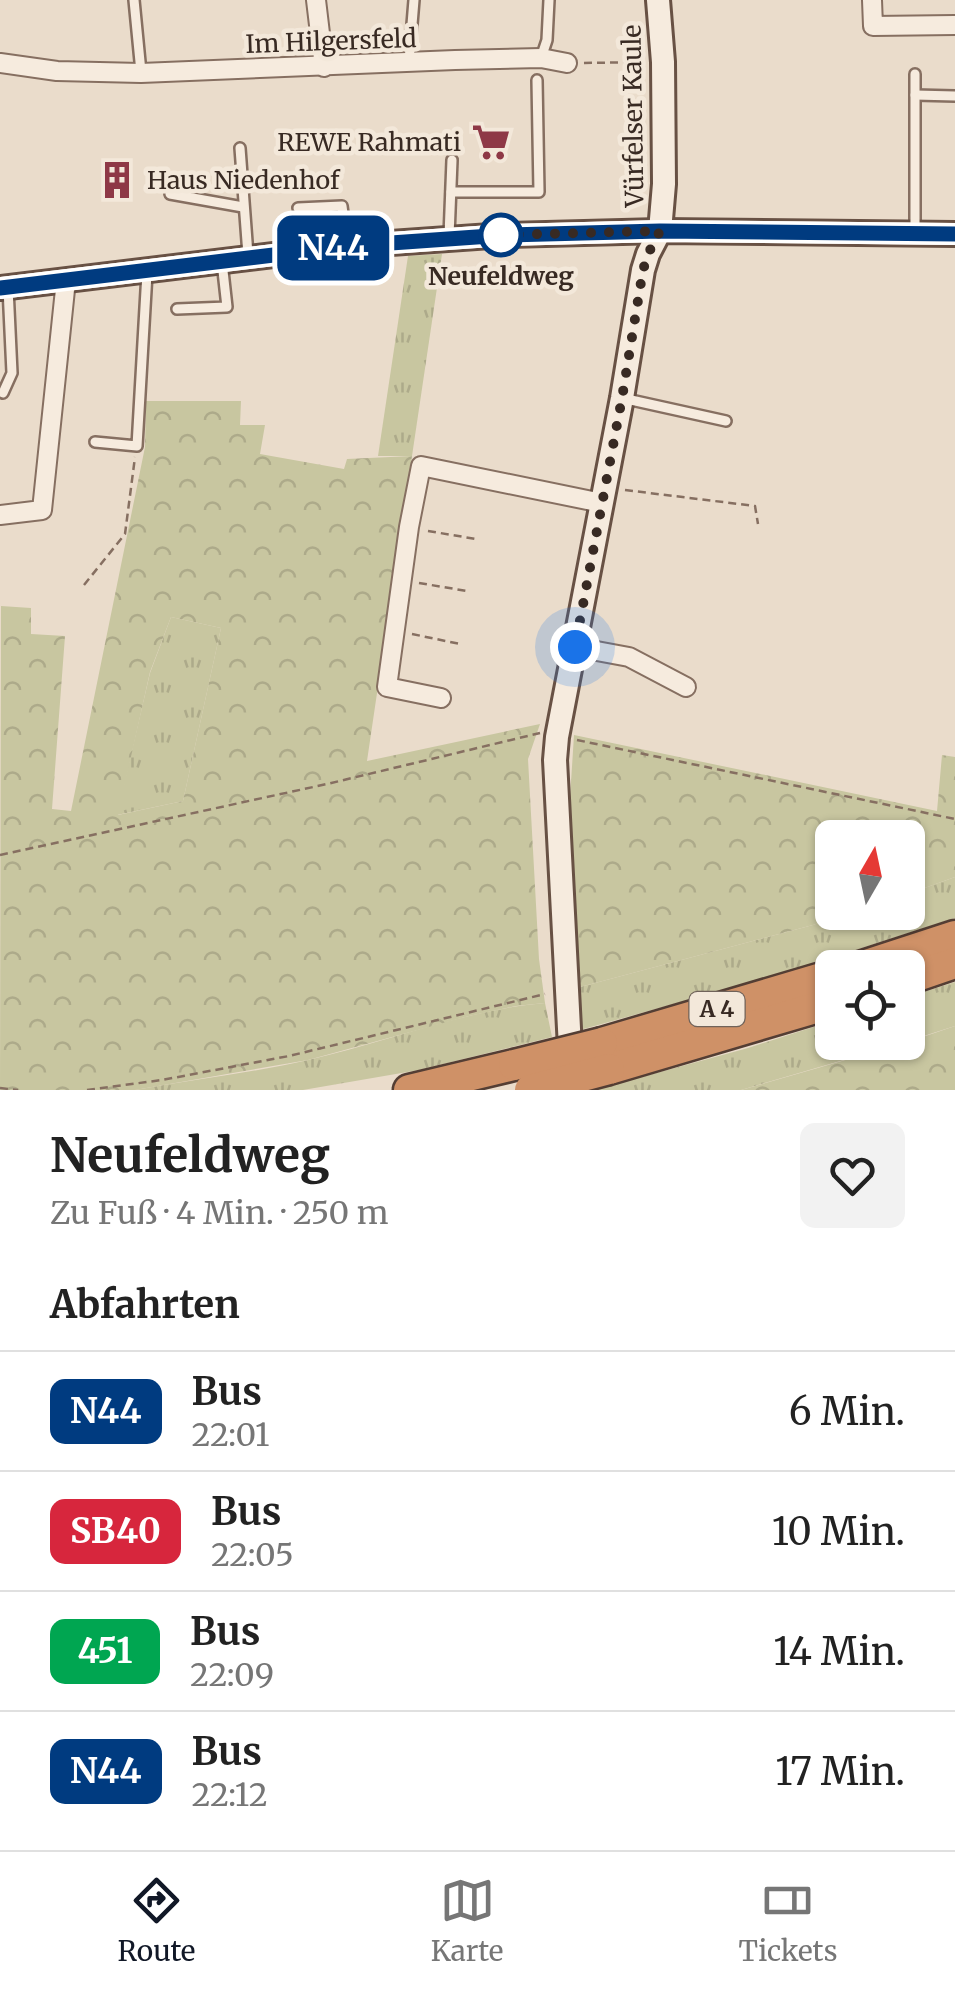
<!DOCTYPE html>
<html lang="de">
<meta charset="utf-8">
<style>
body{margin:0;font-family:Merriweather,serif;background:#f2f2f2;color:#222;height:100vh;display:flex;flex-direction:column;font-size:38px;white-space:nowrap}
*{box-sizing:border-box;margin:0}
p{font-size:32px;color:#767676}
.icon{flex:none;width:55px;height:55px;fill:none;stroke:currentColor;stroke-width:2;stroke-linecap:round;stroke-linejoin:round}
.map{position:relative;height:1090px;overflow:hidden}
.drawer{display:flex;flex-direction:column;background:#fff;flex:1}
.drawer>*{flex:none}
.badge{padding:0 20px;border-radius:15px;font-size:35px;line-height:65px}
.needle{width:65px;rotate:9deg}
.buttons{position:absolute;left:815px;top:820px;display:grid;gap:20px}
.buttons a{display:grid;place-items:center;width:110px;height:110px;border-radius:15px;background:#fff;box-shadow:0 2px 8px #0004;font-size:50px}
.you{position:absolute;width:50px;height:50px;margin:-25px;border:8px solid #fff;border-radius:50%;background:#1a73e8;box-shadow:0 0 0 15px #1a73e833}
.map>.badge{position:absolute;translate:-50% -50%;box-shadow:0 0 0 5px #fff}
h2{padding:0 50px;font-size:38px;line-height:90px}
.round{display:grid;place-items:center;flex:none;width:105px;height:105px;border-radius:15px;background:#f2f2f2}
.head{display:flex;align-items:center;justify-content:space-between;height:170px;padding:0 50px}
h1{font-size:48px;font-weight:700;line-height:75px}
ul{padding:0;list-style:none}
li{display:flex;align-items:center;gap:30px;height:120px;padding:0 50px;border-top:2px solid #e0e0e0}
li div{flex:1}
li b{display:block;font-size:38px}
li em{font-style:normal}
li .badge{min-width:110px;font-weight:700;text-align:center}
.tabs{display:flex;justify-content:space-around;align-items:center;height:140px;border-top:2px solid #e0e0e0;background:#fff;font-size:28px;color:#767676}
.tabs a{display:grid;justify-items:center;gap:5px}
.tabs .active{color:#111827}
.map>svg:first-child{display:block}
.grass{fill:url(#grass-tufts)}
.forest{fill:url(#forest-crowns);fill-rule:evenodd}
.lines{fill:none;stroke-linecap:round;stroke-linejoin:round}
.lane-casing{stroke:#866f61;stroke-width:14}
.street-casing{stroke:#866f61;stroke-width:22}
.secondary-casing{stroke:#685144;stroke-width:28}
.highway-casing{stroke:#543e34;stroke-width:35}
.path{stroke:#866f61;stroke-width:2.5;stroke-dasharray:8 5;stroke-linecap:butt}
.lane{stroke:#f6ebde;stroke-width:9}
.street{stroke:#f6ebde;stroke-width:18}
.secondary{stroke:#f6ebde;stroke-width:22}
.highway{stroke:#cf9167;stroke-width:30}
.highway-bridge-casing{stroke:#543e34;stroke-width:35;stroke-linecap:butt}
.highway-bridge{stroke:#cf9167;stroke-width:30}
.line-casing{stroke:#fff;stroke-width:22}
.line{stroke:#003b80;stroke-width:15}
.walk{stroke:#382a23;stroke-width:10;stroke-dasharray:0 18}
.stop-dot{fill:#fff;stroke:#003b80;stroke-width:5}
.labels{text-anchor:middle;stroke-width:9;stroke-linejoin:round;paint-order:stroke}
.shield{fill:#f3e8da;stroke:#70635a;stroke-width:2.5}
.shield-label{font-size:22px;font-weight:bold;fill:#382a23}
.street-label{font-size:25px;fill:#382a23;stroke:#f3e8da}
.poi-label{font-size:25px;fill:#382a23;stroke:#f3e8da;text-anchor:end}
.stop-label{font-size:25px;font-weight:bold;fill:#382a23;stroke:#f3e8da}
</style>
<div class="map">
<svg width="955" height="1090" viewBox="0 0 955 1090">
<defs>
<pattern id="grass-tufts" width="24" height="20" patternUnits="userSpaceOnUse" patternTransform="scale(2.5)"><rect width="24" height="20" fill="#c8c6a0"/><path d="M3 7l-1-3M5 7V3M7 7l1-3M15 17l-1-3M17 17v-4M19 17l1-3" fill="none" stroke="#adaa8a"/></pattern>
<pattern id="forest-crowns" width="20" height="18" patternUnits="userSpaceOnUse" patternTransform="scale(2.5)"><rect width="20" height="18" fill="#c8c6a0"/><path d="M2 6a3 3 0 1 1 6 0M12 15a3 3 0 1 1 6 0" fill="none" stroke="#adaa8a"/></pattern>
</defs>
<rect width="100%" height="100%" fill="#eadccb"/>
<g class="grass">
<path d="M 442,254 L 412,456 L 378,456 L 408,256 Z"/>
<path d="M 171,617 L 221,628 L 183,801 L 117,815 L 150,673 Z"/>
<path d="M 955,877 L 955,918 L 778,975 L 580,1030 L 580,987 L 813,925 L 850,913 L 908,912 L 908,894 Z"/>
<path d="M 955,982 L 955,1026 L 908,1041 L 908,997 Z"/>
<path d="M 545,1003 L 552,1037 L 419,1070 L 303,1090 L 135,1090 C 192,1080 251,1073 308,1060 C 388,1042 464,1010 545,1003 Z"/>
<path d="M 832,1021 L 832,1042 L 902,1043 L 741,1090 L 594,1090 L 748,1048 Z"/>
</g>
<g class="forest">
<path d="M 146,401 L 241,401 L 240,425 L 265,425 L 260,454 L 344,469 L 347,459 L 412,456 L 367,761 L 540,724 L 528,759 L 539,959 L 545,1003 L 516,1006 L 469,1016 L 308,1060 L 135,1090 L 0,1090 L 1,606 L 31,608 L 31,634 L 65,636 L 52,809 L 71,811 L 145,447 ZM 171,617 L 221,628 L 183,801 L 118,815 L 150,672 Z"/>
<path d="M 574,735 L 937,811 L 942,755 L 955,757 L 955,877 L 908,894 L 908,838 L 832,838 L 832,912 L 850,913 L 813,925 L 580,987 L 570,798 Z"/>
<path d="M 955,1026 L 955,1090 L 741,1090 L 908,1042 Z"/>
</g>
<g class="lines">
<g class="lane-casing">
<g id="lane">
<path d="M 134,0 L 141,72"/>
<path d="M 541,58 L 547,40 L 549,0"/>
<path d="M 409,61 L 414,0"/>
<path d="M 915,95 L 955,96"/>
<path d="M 240,148 L 248,255"/>
<path d="M 451,192 L 539,192 L 537,80"/>
<path d="M 170,194 L 243,207"/>
<path d="M 298,208 L 342,206 L 347,244"/>
<path d="M 915,230 L 915,74"/>
<path d="M 449,236 L 452,160"/>
<path d="M 177,309 L 227,307 L 222,262"/>
<path d="M 3,393 L 12,373 L 8,288"/>
<path d="M 622,398 L 726,421"/>
<path d="M 95,442 L 137,446 L 147,273"/>
</g>
</g>
<g class="street-casing">
<g id="street">
<path d="M 316,0 L 324,67"/>
<path d="M 872,0 L 873,26 L 955,25"/>
<path d="M 0,63 L 57,71 L 141,73 L 455,60 L 541,58 L 567,63"/>
<path d="M 0,515 L 42,510 L 66,280"/>
<path d="M 575,647 L 629,657 L 686,687"/>
<path d="M 441,698 L 387,687 L 409,527 L 421,466 L 602,503"/>
</g>
</g>
<g class="secondary-casing">
<g id="secondary">
<path d="M 0,288 L 348,246 L 505,235 L 660,231 L 955,234"/>
<path d="M 571,1067 L 555,760 L 557,737 L 622,398 L 643,270 L 648,254 L 660,231 L 664,184 L 663,62 L 658,0"/>
</g>
</g>
<g class="highway-casing">
<g id="highway">
<path d="M 857,968 L 955,936"/>
<path d="M 908,979 L 955,963"/>
<path d="M 602,1043 L 832,975"/>
<path d="M 609,1069 L 832,1003"/>
<path d="M 409,1090 L 514,1065"/>
</g>
</g>
<g class="path">
<path d="M 584,63 L 646,62"/>
<path d="M 625,490 L 755,506 L 758,524"/>
<path d="M 428,531 L 476,539"/>
<path d="M 419,583 L 467,591"/>
<path d="M 84,585 L 125,534 L 135,457"/>
<path d="M 412,634 L 460,644"/>
<path d="M 577,740 L 955,819"/>
<path d="M 0,855 L 327,784 L 540,733"/>
<path d="M 0,1088 L 18,1090"/>
<path d="M 87,1090 L 162,1080 L 289,1056 L 545,994"/>
</g>
<use href="#lane" class="lane"/>
<use href="#street" class="street"/>
<use href="#secondary" class="secondary"/>
<use href="#highway" class="highway"/>
<g class="highway-bridge-casing">
<g id="highway-bridge">
<path d="M 514,1065 L 602,1043"/>
<path d="M 530,1090 L 609,1069"/>
</g>
</g>
<use href="#highway-bridge" class="highway-bridge"/>
</g>
<g class="lines">
<g class="line-casing">
<path id="line" d="M 0,288 L 348,246 L 505,235 L 660,231 L 955,234"/>
</g>
<use href="#line" class="line"/>
<path class="walk" d="M 501,235 L 660,231 L 648,254 L 643,270 L 622,398 L 575,647"/>
</g>
<defs>
<g id="supermarket-bare" transform="scale(3)"><path d="M-6-5.5h2.5l.6 2H6L4.5 2H-2.5L-4.4-4H-6ZM-1.5 3.2a1.3 1.3 0 1 0 .1 0ZM3 3.2a1.3 1.3 0 1 0 .1 0Z" fill="#8e3846" stroke="#f3e8da" stroke-width="2.5" paint-order="stroke"/></g>
<g id="building-bare" transform="scale(3)"><path d="M-4-6H4V6H1V3H-1V6H-4ZM-2.5-4.3h1.7v1.8h-1.7ZM.8-4.3h1.7v1.8H.8ZM-2.5-1h1.7V.8h-1.7ZM.8-1h1.7V.8H.8Z" fill="#8e3846" stroke="#f3e8da" stroke-width="2.5" paint-order="stroke"/></g>
</defs>
<g fill-rule="evenodd">
<use href="#supermarket-bare" x="491" y="142"/>
<use href="#building-bare" x="117" y="180"/>
</g>
<circle class="stop-dot" cx="501" cy="235" r="20"/>
<g class="labels">
<rect class="shield" x="689.5" y="992" width="55" height="34" rx="8"/>
<g class="shield-label">
<text x="717" y="1017">A 4</text>
</g>
<g class="street-label">
<text transform="translate(331 41) rotate(-2)" y="9">Im Hilgersfeld</text>
<text transform="translate(633 116) rotate(-91)" y="9">Vürfelser Kaule</text>
</g>
<g class="poi-label">
<text x="461" y="151">REWE Rahmati</text>
<text x="147" y="189" text-anchor="start">Haus Niedenhof</text>
</g>
<g class="stop-label">
<text x="501" y="285">Neufeldweg</text>
</g>
</g>
</svg>
<div class="buttons">
<a><svg class="needle" viewBox="-14 -14 28 28"><path d="M0-13l5 13h-10z" fill="#e53935"/><path d="M0 13l5-13h-10z" fill="#767676"/></svg></a>
<a><svg class="icon" aria-label="locate" viewBox="0 0 24 24"><circle cx="12" cy="12" r="6"/><path d="M12 2v4M12 18v4M2 12h4M18 12h4"/></svg></a>
</div>
<div class="you" style="left:575px;top:647px"></div>
<b class="badge" style="left:333px;top:248px;background:#003b80;color:#fff">N44</b>
</div>
<section class="drawer">
<div class="head"><div><h1>Neufeldweg</h1><p>Zu Fuß · 4 Min. · 250 m</p></div><a class="round"><svg class="icon" aria-label="heart" viewBox="0 0 24 24"><path d="M12 20l-8-8c-3-5 5-10 8-4 3-6 11-1 8 4z"/></svg></a></div>
<h2>Abfahrten</h2>
<ul>
<li><span class="badge" style="background:#003b80;color:#fff">N44</span><div><b>Bus</b><p>22:01</p></div><em>6 Min.</em></li>
<li><span class="badge" style="background:#d7263d;color:#fff">SB40</span><div><b>Bus</b><p>22:05</p></div><em>10 Min.</em></li>
<li><span class="badge" style="background:#00a651;color:#fff">451</span><div><b>Bus</b><p>22:09</p></div><em>14 Min.</em></li>
<li><span class="badge" style="background:#003b80;color:#fff">N44</span><div><b>Bus</b><p>22:12</p></div><em>17 Min.</em></li>
</ul>
</section>
<nav class="tabs">
<a class="active"><svg class="icon" aria-label="directions" viewBox="0 0 24 24"><path d="M12 3l9 9-9 9-9-9zM9 14v-3h6M13 9l2 2-2 2"/></svg>Route</a>
<a><svg class="icon" aria-label="map" viewBox="0 0 24 24"><path d="M3 6l6-2 6 2 6-2v14l-6 2-6-2-6 2zM9 4v14M15 6v14"/></svg>Karte</a>
<a><svg class="icon" aria-label="tickets" viewBox="0 0 24 24"><path d="M3 7h18v10H3zM15 7v10"/></svg>Tickets</a>
</nav>
